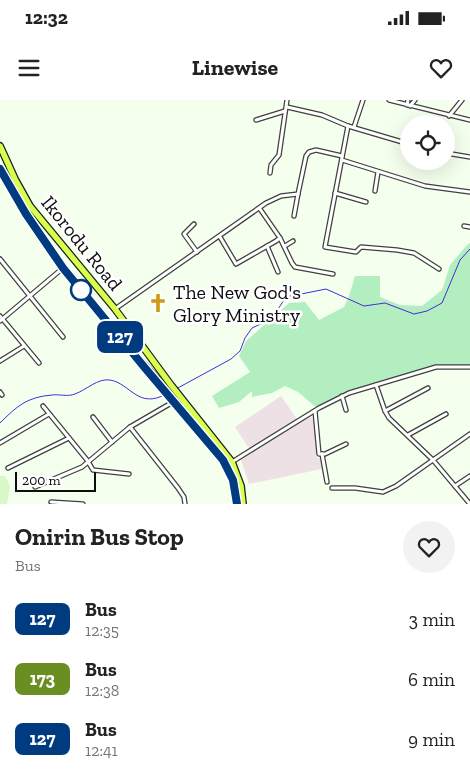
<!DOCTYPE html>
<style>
body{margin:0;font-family:"Zilla Slab",serif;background:#f2f2f2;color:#222;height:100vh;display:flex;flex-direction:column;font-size:19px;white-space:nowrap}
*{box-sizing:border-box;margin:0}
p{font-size:16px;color:#767676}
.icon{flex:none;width:28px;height:28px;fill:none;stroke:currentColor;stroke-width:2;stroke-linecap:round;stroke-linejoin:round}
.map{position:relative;height:404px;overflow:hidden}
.sheet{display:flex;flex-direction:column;background:#fff;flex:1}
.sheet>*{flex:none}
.badge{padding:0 10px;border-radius:8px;font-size:18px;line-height:32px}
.controls{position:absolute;left:400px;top:15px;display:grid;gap:10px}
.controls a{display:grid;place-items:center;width:55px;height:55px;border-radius:50%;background:#fff;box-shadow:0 5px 20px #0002;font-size:25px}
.scale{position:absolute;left:15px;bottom:12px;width:81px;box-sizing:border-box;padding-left:5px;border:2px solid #0d0d0d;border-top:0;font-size:14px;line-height:18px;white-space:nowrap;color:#0d0d0d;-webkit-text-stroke:4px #fff;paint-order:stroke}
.map>.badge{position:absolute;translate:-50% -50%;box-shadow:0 0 0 2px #fff}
.round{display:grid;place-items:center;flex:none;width:52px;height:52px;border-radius:26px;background:#f2f2f2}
.head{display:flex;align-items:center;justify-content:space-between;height:85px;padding:0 15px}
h1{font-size:24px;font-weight:800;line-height:38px}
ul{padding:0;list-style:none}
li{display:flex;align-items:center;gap:15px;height:60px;padding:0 15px}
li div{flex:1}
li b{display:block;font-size:19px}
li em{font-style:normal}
li .badge{min-width:55px;font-weight:700;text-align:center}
.status{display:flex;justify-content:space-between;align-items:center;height:35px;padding:0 25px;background:#fff;direction:ltr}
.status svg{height:14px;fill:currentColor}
header{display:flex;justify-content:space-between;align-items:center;height:65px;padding:0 15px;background:#fff;font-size:22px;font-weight:800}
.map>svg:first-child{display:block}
.industrial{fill:#ede1e5}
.farmland{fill:#d9f8ca}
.green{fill:#b3eec1}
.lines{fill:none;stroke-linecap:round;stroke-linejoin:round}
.stream{stroke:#482bdc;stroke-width:1}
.minor-casing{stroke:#404040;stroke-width:5.5}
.highway-casing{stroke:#1e1e1e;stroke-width:8}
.minor{stroke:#fff;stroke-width:3}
.highway{stroke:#d7ff4c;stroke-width:5.5}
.line-casing{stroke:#fff;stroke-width:11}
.line{stroke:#003b80;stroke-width:8}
.stop-dot{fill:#fff;stroke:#003b80;stroke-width:2.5}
.labels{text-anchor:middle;stroke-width:5;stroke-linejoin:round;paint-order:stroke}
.street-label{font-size:20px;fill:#0d0d0d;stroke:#fff}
.poi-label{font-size:20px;fill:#0d0d0d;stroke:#fff;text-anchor:start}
</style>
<div class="status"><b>12:32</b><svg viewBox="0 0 49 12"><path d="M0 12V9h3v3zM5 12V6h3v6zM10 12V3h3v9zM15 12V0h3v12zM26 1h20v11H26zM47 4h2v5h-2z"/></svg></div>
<header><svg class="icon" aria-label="menu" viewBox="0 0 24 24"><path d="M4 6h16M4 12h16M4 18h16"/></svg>Linewise<svg class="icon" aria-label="heart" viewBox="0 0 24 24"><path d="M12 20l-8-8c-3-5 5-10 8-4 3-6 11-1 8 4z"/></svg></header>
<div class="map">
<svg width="470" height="404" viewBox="0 0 470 404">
<rect width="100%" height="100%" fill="#f5ffee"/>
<path class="industrial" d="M 281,296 L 299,322 L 310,317 L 315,319 L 317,358 L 320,358 L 322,369 L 249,384 L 241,360 L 252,353 L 235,327 Z"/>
<path class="farmland" d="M 0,376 L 5,376 L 10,386 L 7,404 L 0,404 Z"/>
<path class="green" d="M 470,143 L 470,267 L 437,269 L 345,295 L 318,309 L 298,292 L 285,286 L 272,293 L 252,297 L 252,291 L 239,302 L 219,308 L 212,296 L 250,272 L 239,256 L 246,241 L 289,203 L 305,202 L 319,220 L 344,207 L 349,196 L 355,176 L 380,176 L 380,197 L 400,205 L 422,206 L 442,190 L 450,165 L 467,145 Z"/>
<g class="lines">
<g class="stream">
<path d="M 176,289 L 231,259 L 240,251 L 245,238 L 252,228 L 265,222 L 278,209 L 286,197 L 326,189 L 364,206 L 385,203 L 414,214 L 427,211 L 442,203 L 460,160 L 470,149"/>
<path d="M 0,323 C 17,306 27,297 52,295 C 59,294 68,297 75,294 C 86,290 98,278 110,280 C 130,283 138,310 166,294"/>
</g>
<g class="minor-casing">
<g id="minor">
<path d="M 389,0 L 470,20"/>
<path d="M 407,5 L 408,0"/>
<path d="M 410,6 L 415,0"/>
<path d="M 287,7 L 322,15 L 348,26 L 409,44"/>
<path d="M 449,16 L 462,0"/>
<path d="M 256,20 L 285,11"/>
<path d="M 348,26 L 325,147 L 356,152 L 361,147 L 397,150 L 414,153 L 439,169"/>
<path d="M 354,27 L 363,0"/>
<path d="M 446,53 L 470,57"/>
<path d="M 342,60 L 425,86 L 470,92"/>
<path d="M 270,73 L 271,65 L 279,55 L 287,0"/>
<path d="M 375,91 L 378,72"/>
<path d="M 335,93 L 366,102"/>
<path d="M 294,116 L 298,94"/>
<path d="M 194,124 L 184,134 L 197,152"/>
<path d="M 464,126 L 470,127"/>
<path d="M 220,137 L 236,164 L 276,141 L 280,138 L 260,109"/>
<path d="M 280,138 L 292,163 L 295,167 L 333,174"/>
<path d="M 267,146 L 278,172"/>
<path d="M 285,146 L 293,141"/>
<path d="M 0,159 L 63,237"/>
<path d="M 115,209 L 266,103 L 281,96 L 298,94 L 306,56 L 309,52 L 316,50 L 342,56"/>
<path d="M 0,216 L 39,263"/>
<path d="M 0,221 L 63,168"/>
<path d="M 0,261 L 24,246"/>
<path d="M 376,285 L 385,311 L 389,318 L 433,360 L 470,404"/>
<path d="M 0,292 L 2,295"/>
<path d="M 342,296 L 346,310"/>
<path d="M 43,306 L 87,360 L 93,370 L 129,374"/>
<path d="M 315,311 L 319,354 L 325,354 L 346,344"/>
<path d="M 385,311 L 428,288"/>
<path d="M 93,317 L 112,342"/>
<path d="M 130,327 L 178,388 L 184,397 L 185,404"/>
<path d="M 408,335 L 446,314"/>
<path d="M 0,343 L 49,314"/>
<path d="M 322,354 L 327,382"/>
<path d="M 232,362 L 319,308 L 349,293 L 436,267 L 470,267"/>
<path d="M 8,368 L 69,338"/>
<path d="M 455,386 L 470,376"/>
<path d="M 35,387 L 82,367 L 130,327 L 173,302"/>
<path d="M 332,388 L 355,388 L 383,392 L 396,386 L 470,334"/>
<path d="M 51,402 L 83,404"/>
</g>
</g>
<g class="highway-casing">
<g id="highway">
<path d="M 0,46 L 15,79 L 30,106 L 115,209 L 171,285 L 232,362 L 241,386 L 243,404"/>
<path d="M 0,69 L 25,114 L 63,168 L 130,249 L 166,289 L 223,360 L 233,380 L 237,404"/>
</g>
</g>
<use href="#minor" class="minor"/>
<use href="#highway" class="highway"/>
</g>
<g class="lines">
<g class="line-casing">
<path id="line" d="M 0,69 L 26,114 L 63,168 L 145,268 L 223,360 L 233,380 L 237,404"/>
</g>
<use href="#line" class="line"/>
</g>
<defs>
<g id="church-bare" transform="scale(1.5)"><path d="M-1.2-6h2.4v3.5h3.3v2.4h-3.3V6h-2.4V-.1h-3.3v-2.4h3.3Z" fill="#cd9916" stroke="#fff" stroke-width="2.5" paint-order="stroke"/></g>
</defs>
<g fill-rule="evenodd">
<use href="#church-bare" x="158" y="203"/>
</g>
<circle class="stop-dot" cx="81" cy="190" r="10"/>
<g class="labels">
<g class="street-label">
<text transform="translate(82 143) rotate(51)" y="7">Ikorodu Road</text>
</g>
<g class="poi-label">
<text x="173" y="199">The New God's<tspan x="173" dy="23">Glory Ministry</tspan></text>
</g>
</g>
</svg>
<div class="controls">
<a><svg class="icon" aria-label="locate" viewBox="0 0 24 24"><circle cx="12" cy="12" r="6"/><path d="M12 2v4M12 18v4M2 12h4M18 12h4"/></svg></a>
</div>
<div class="scale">200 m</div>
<b class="badge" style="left:120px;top:237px;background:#003b80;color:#fff">127</b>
</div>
<section class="sheet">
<div class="head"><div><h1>Onirin Bus Stop</h1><p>Bus</p></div><a class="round"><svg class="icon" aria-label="heart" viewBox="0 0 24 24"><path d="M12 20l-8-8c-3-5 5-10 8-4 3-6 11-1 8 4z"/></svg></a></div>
<ul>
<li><span class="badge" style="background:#003b80;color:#fff">127</span><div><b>Bus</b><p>12:35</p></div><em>3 min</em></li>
<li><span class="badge" style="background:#6b8e23;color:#fff">173</span><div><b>Bus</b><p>12:38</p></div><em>6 min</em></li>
<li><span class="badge" style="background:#003b80;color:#fff">127</span><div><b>Bus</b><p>12:41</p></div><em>9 min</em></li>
</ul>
</section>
